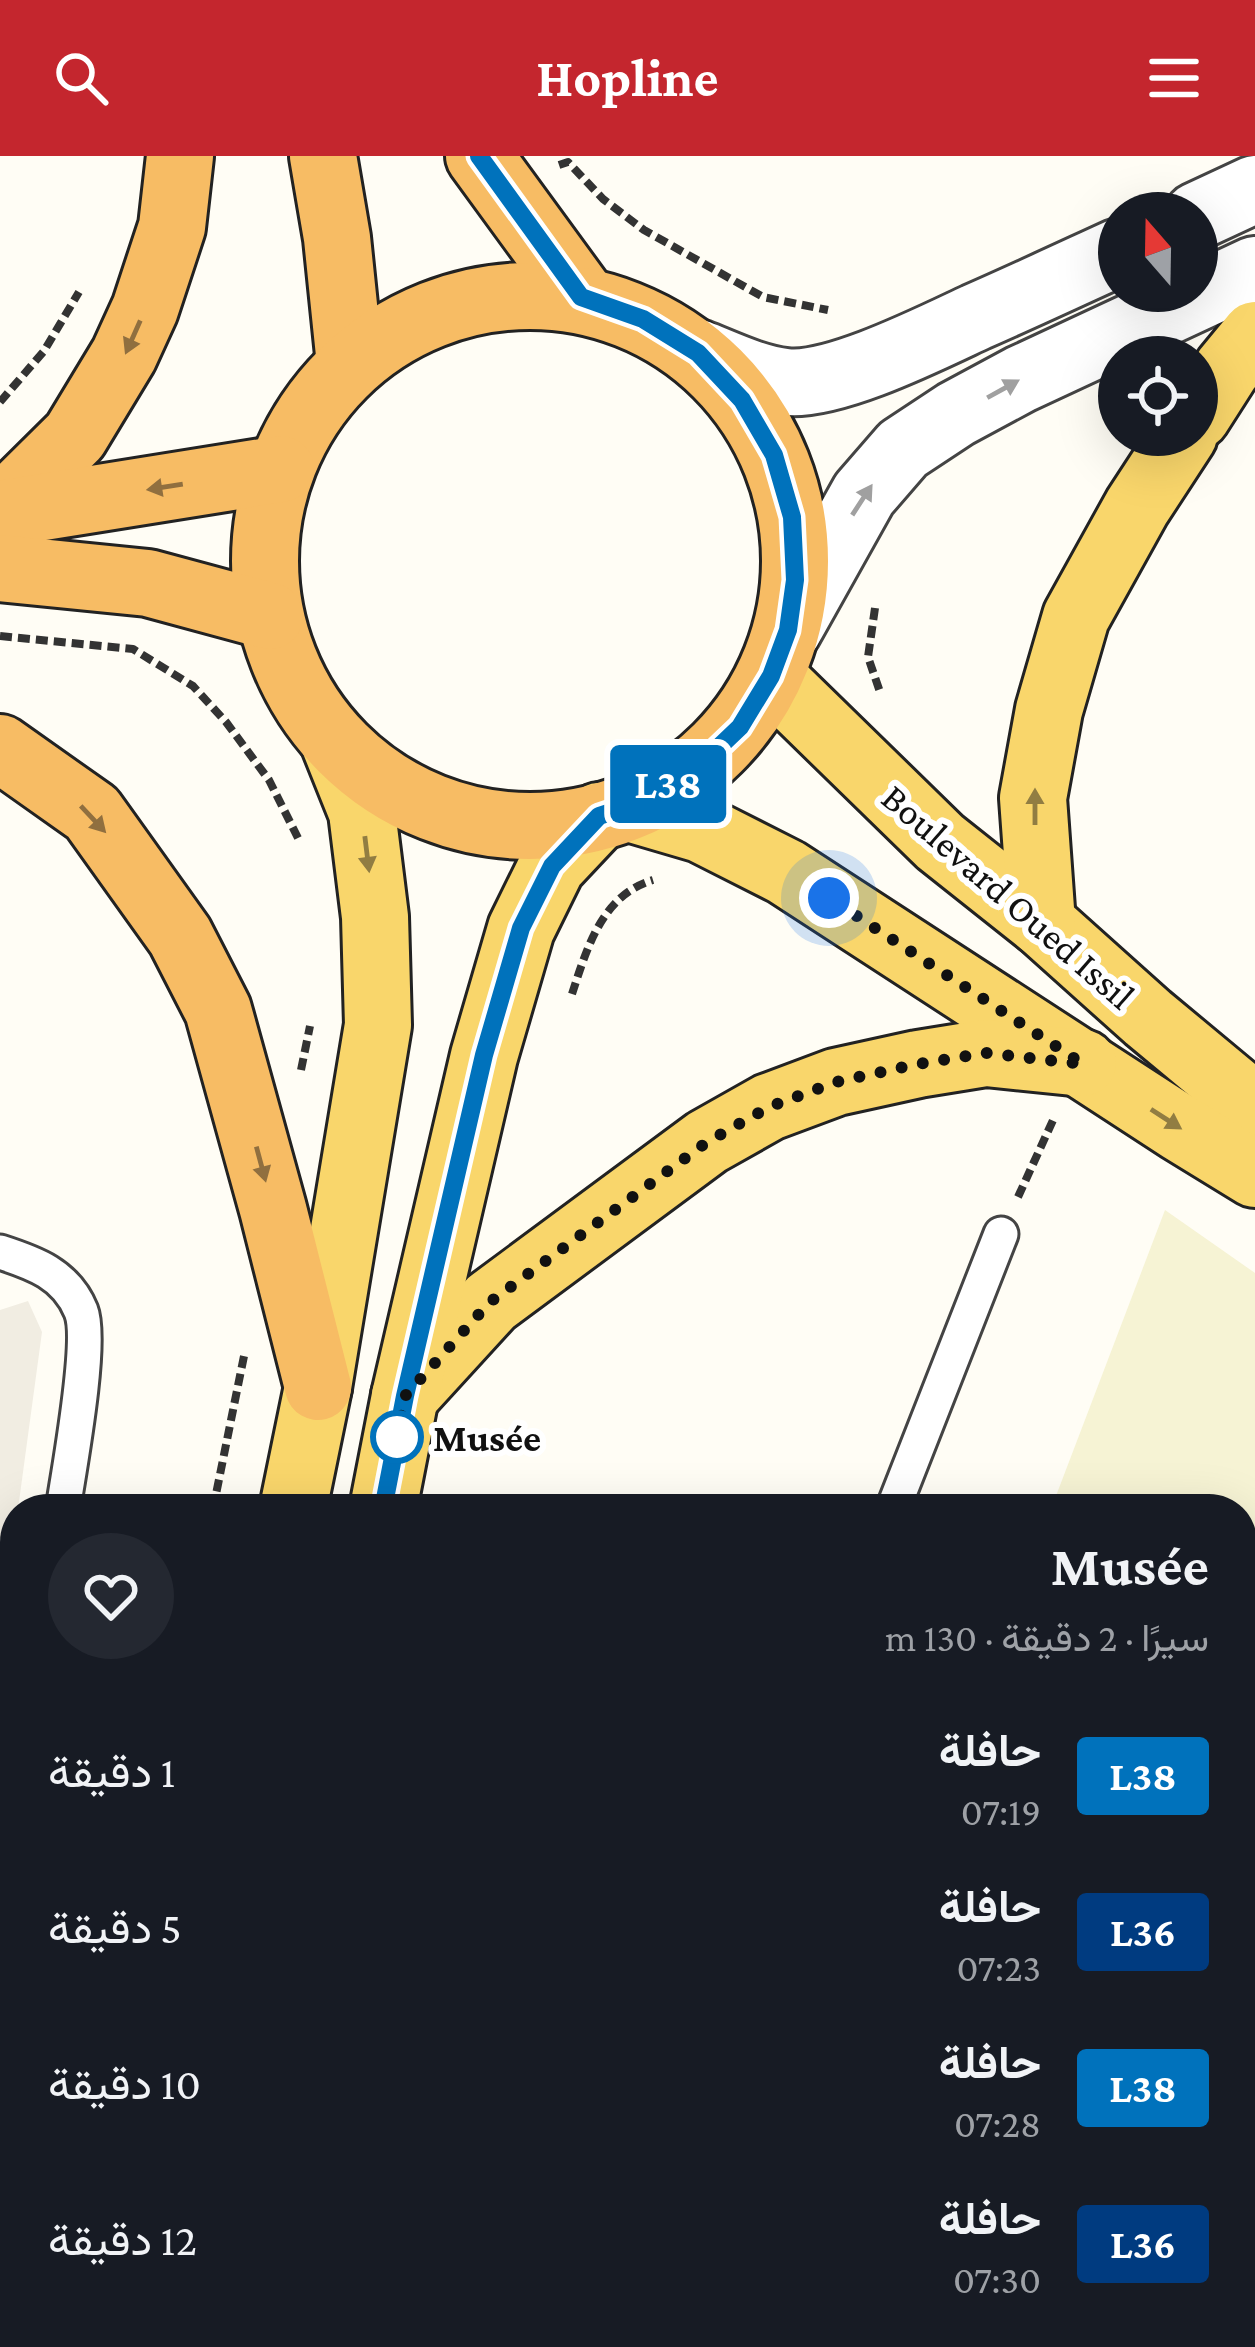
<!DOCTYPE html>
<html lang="ar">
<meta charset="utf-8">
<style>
body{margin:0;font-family:"Crimson Pro",Vazirmatn,serif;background:#242831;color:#f1f3f6;direction:rtl;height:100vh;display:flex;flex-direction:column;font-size:45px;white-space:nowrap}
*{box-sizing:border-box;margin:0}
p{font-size:39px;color:#9ea1a6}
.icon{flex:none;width:66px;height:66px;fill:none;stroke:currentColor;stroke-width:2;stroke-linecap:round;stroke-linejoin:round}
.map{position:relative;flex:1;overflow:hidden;direction:ltr}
.panel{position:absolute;left:0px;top:1338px;width:1257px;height:855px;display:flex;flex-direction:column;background:#171b24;border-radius:48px 48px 0 0;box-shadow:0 12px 48px #0002;direction:rtl}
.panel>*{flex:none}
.badge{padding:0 24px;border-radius:9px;font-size:42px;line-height:78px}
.needle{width:78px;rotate:340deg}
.controls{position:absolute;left:1098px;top:36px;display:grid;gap:24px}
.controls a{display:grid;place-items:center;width:120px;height:120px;border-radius:50%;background:#171b24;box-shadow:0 12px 48px #0002;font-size:60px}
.you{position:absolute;width:60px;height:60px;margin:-30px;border:9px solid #fff;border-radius:50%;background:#1a73e8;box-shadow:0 0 0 18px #1a73e833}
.map>.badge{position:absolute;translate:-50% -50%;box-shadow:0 0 0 6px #fff}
.round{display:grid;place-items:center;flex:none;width:126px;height:126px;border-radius:63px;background:#242831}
.overview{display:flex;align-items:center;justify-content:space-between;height:204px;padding:0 48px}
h1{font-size:57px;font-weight:700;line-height:90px}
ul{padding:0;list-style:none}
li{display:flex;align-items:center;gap:36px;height:156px;padding:0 48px}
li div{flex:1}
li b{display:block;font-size:45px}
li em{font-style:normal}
li .badge{min-width:132px;font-weight:700;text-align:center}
header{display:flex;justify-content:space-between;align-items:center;height:156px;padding:0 48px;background:#c4262e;color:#fff;font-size:54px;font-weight:700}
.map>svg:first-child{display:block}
.farmland{fill:#f6f3d4}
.plaza{fill:#f1ede2}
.building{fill:#5a524d}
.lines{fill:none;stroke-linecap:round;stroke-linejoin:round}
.service-casing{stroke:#444;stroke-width:39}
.tertiary-casing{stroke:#444;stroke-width:72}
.primary-casing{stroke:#222;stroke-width:72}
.trunk-casing{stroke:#222;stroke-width:72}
.path{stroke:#333;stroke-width:8;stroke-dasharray:12 6;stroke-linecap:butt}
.service{stroke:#fff;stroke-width:33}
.tertiary{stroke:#fff;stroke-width:66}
.primary{stroke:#f9d66b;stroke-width:66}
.trunk{stroke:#f7bc64;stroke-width:66}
.oneway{fill:#906f3f}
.oneway2{fill:#a0a0a0}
.oneway3{fill:#917d42}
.line-casing{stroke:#fff;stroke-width:27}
.line{stroke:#0072bc;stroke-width:18}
.walk{stroke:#111;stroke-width:12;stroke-dasharray:0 21.6}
.stop-dot{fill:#fff;stroke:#0072bc;stroke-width:6}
.labels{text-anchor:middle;stroke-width:12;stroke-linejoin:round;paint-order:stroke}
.street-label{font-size:39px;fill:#111;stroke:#fff}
.stop-label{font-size:39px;font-weight:bold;fill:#111;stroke:#fff;text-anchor:start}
</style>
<header><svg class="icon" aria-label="menu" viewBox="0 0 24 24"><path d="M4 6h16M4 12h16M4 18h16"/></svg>Hopline<svg class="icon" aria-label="search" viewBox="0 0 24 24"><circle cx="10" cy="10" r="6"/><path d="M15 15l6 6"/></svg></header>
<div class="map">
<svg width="1255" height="2191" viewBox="0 0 1255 2191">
<rect width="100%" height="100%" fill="#fffdf5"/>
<path class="farmland" d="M 1165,1054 L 1255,1117 L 1255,2191 L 1122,2191 L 1119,2178 L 1242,2178 L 1242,1353 L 1051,1353 Z"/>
<path class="plaza" d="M 28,1145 L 42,1176 L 18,1353 L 15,1353 L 15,1378 L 0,1491 L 0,1154 Z"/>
<path class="building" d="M 892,2178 L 994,2178 L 989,2191 L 923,2191 Z"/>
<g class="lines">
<g class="service-casing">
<g id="service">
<path d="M 0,1096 C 34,1107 66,1118 81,1155 C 93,1185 69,1314 63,1353"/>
<path d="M 893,1353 L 1001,1078"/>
<path d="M 0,1828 L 15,1722"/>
<path d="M 0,2188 L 3,2191"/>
<path d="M 561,2191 L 566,2178"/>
</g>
</g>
<g class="tertiary-casing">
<g id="tertiary">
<path d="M 1197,60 L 1255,33"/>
<path d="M 698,197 C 726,208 756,223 786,226 C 834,231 931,182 976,161 C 1024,140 1071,118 1119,96"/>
<path d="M 788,474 L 864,338 L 903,293 L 956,258 L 1021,223 L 1255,114"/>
</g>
</g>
<g class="primary-casing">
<g id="primary">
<path d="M 1197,260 L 1227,213 L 1255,179"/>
<path d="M 771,521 L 940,686 L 1042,767 L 1148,862 L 1255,951"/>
<path d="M 626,651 L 701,673 L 786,716 L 1180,972 L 1255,1018"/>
<path d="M 1042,767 L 1033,642 L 1049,554 L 1076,461 L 1137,351 L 1184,279"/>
<path d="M 405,1240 L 491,1146 L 707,986 L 769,951 L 836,926 L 918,908 L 986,897 L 1083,907"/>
<path d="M 293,1353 L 318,1231 L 378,869 L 375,761 L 362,656 L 334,586"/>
<path d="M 383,1353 L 405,1240 L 484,900 L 521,773 L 552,710 L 599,660"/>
<path d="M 121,2191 L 123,2178"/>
<path d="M 224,2191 L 227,2178"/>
</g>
</g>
<g class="trunk-casing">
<g id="trunk">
<path d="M 323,0 L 337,82 L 350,208"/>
<path d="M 479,0 L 582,141"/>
<circle cx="530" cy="405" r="265"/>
<path d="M 0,354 L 75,280 L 124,199 L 145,153 L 172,71 L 180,0"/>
<path d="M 0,358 L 281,313"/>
<path d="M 0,412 L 148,427 L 270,460"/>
<path d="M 0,592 L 92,657 L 180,780 L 218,854 L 273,1053 L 318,1231"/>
</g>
</g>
<g class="path">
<path d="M 559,9 L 568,6 L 603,43 L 644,74 L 763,141 L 828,154"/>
<path d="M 0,246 L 44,195 L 79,136"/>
<path d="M 875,452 L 868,501 L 880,536"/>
<path d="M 0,480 L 133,493 L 193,530 L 226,566 L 269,624 L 300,686"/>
<path d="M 572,838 C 587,792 602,739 653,724"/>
<path d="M 301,914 L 310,870"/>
<path d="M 1018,1041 L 1054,962"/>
<path d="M 213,1353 L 244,1200"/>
<path d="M 0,1436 L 8,1432 L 15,1432"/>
</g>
<use href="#service" class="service"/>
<use href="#tertiary" class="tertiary"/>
<use href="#primary" class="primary"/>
<use href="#trunk" class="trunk"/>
</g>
<defs><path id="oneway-solid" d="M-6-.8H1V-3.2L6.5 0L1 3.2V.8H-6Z" transform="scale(3)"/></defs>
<g class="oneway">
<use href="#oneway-solid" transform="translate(133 181) rotate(114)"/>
<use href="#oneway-solid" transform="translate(165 331) rotate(171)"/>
<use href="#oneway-solid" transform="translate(93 663) rotate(47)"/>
<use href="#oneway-solid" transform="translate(261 1008) rotate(75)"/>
</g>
<g class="oneway2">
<use href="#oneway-solid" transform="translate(1003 233) rotate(-29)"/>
<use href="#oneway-solid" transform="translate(862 344) rotate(-57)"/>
</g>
<g class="oneway3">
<use href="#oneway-solid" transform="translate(1035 651) rotate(-90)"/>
<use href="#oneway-solid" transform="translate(367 698) rotate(83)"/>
<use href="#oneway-solid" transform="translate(1166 963) rotate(33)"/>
</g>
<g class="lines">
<g class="line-casing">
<path id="line" d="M 383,1353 L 405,1240 L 484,899 L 521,772 L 552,710 L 599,660 L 626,651 L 697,612 L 740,571 L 771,520 L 788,474 L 795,424 L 792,361 L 774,299 L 742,244 L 698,197 L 643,163 L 581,141 L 479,0"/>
</g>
<use href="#line" class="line"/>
<path class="walk" d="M 397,1281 L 405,1240 L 490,1146 L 707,986 L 769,951 L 836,926 L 918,908 L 986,897 L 1083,908 L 829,742"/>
</g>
<circle class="stop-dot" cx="397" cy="1281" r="24"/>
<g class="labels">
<g class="street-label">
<text transform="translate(1009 740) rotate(41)" y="14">Boulevard Oued Issil</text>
</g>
<g class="stop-label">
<text x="433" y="1295">Musée</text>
</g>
</g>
</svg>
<div class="controls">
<a><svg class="needle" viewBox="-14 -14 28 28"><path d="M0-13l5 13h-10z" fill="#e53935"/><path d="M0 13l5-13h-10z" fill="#9ea1a6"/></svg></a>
<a><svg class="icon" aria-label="locate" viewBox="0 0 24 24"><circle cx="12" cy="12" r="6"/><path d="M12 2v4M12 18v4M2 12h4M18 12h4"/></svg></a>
</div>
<div class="you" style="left:829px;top:742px"></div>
<b class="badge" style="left:668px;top:628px;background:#0072bc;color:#fff">L38</b>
<section class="panel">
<div class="overview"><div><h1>Musée</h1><p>سيرًا · 2 دقيقة · 130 m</p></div><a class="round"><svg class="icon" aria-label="heart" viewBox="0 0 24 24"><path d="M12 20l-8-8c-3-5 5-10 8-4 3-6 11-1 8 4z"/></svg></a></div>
<ul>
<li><span class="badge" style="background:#0072bc;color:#fff">L38</span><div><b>حافلة</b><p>07:19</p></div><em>1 دقيقة</em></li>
<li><span class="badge" style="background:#003b80;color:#fff">L36</span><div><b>حافلة</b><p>07:23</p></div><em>5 دقيقة</em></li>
<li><span class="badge" style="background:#0072bc;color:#fff">L38</span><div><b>حافلة</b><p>07:28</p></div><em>10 دقيقة</em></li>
<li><span class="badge" style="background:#003b80;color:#fff">L36</span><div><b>حافلة</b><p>07:30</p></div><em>12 دقيقة</em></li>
</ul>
</section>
</div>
